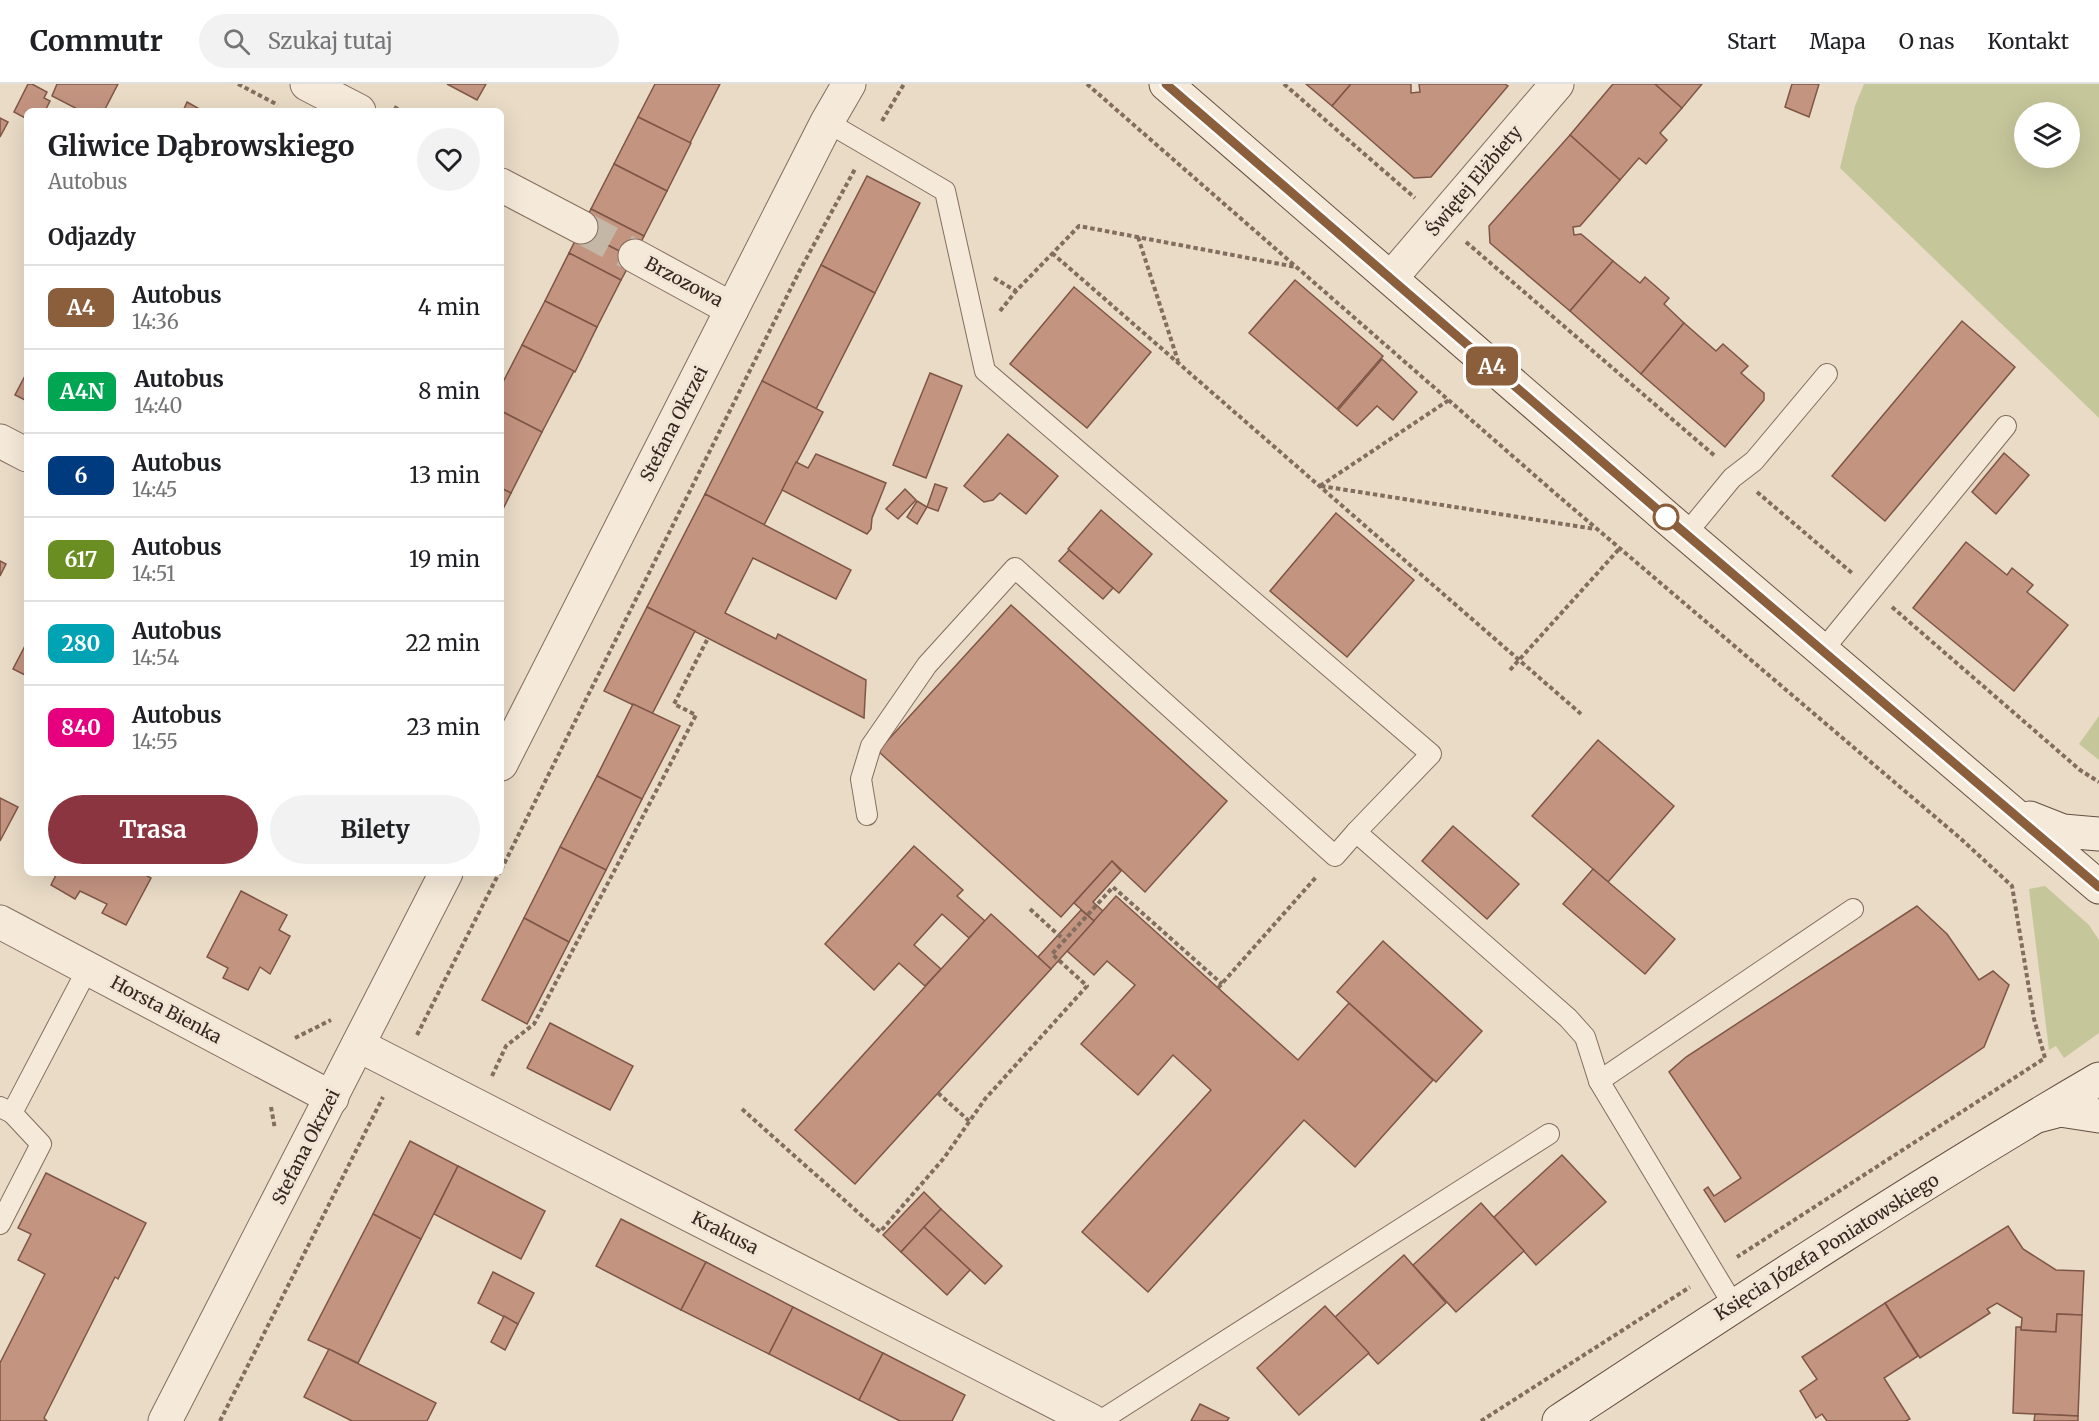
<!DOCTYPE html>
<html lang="pl">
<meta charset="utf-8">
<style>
body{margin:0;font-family:Merriweather,serif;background:#f2f2f2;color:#202124;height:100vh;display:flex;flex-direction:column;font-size:22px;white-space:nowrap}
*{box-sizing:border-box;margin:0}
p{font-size:20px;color:#757577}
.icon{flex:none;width:33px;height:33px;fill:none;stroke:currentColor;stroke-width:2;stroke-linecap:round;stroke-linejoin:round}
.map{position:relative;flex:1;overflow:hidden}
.side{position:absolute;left:24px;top:24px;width:480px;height:768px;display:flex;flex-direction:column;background:#fff;border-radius:9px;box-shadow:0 6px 24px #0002}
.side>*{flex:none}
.badge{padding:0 12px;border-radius:9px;font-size:21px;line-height:39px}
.controls{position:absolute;left:2014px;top:18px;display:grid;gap:12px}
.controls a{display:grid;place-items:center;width:66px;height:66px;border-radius:50%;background:#fff;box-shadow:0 6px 24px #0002;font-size:30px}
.map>.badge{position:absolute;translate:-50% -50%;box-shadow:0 0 0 3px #fff}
h2{padding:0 24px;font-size:22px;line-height:54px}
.round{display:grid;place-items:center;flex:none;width:63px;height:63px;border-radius:32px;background:#f2f2f2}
.overview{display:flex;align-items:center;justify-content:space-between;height:102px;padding:0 24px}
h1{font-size:28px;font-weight:700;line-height:45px}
.cta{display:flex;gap:12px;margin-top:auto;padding:12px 24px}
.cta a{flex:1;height:69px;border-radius:36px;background:#8b3540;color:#fff;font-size:24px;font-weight:700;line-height:69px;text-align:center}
.cta a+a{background:#f2f2f2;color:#202124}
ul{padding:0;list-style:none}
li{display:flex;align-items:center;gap:18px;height:84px;padding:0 24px;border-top:2px solid #e0e0e0}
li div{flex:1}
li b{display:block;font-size:22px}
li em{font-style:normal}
li .badge{min-width:66px;font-weight:700;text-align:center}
header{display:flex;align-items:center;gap:36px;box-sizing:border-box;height:84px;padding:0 30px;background:#fff;border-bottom:2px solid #e0e0e0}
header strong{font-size:28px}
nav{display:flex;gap:33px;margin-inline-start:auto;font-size:21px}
.search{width:420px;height:54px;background:#f2f2f2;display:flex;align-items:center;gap:15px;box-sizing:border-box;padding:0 21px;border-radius:33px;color:#757577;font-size:22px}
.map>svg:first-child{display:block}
.green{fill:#c6c69b;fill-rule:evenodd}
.building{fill:#c39480;stroke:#7f5646;stroke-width:1.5}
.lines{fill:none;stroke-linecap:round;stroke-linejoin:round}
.street-tunnel{stroke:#c5b7a5;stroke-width:33;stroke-dasharray:33 16;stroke-linecap:butt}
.lane-casing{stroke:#836d5e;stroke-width:22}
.street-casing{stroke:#836d5e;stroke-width:35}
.secondary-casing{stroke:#654f41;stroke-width:35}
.path{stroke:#836d5e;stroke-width:4;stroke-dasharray:4.5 3;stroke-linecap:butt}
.lane{stroke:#f5e9d9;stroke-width:20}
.street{stroke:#f5e9d9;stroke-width:33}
.secondary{stroke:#f5e9d9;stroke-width:33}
.line-casing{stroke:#fff;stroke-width:14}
.line{stroke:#8b5e3c;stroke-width:9}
.stop-dot{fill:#fff;stroke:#8b5e3c;stroke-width:3}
.labels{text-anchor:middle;stroke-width:6;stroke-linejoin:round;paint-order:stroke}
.street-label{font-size:18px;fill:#352720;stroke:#f1e6d5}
</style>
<header>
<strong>Commutr</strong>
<div class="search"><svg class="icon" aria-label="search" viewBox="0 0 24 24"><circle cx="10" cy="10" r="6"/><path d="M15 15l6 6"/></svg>Szukaj tutaj</div>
<nav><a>Start</a><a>Mapa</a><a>O nas</a><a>Kontakt</a></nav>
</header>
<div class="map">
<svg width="2099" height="1337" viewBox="0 0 2099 1337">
<rect width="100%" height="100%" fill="#e9dbc6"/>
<g class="green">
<path d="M 1864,0 L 2099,0 L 2099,334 L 1840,84 L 1855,22 ZM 2025,28 L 2070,28 L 2070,74 L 2025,74 Z"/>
<path d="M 2099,632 L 2099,676 L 2079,660 Z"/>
<path d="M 2045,802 L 2089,841 L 2099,856 L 2099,949 L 2064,974 L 2056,962 L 2049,966 L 2029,805 Z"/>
</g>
<g class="building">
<path d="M 28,0 L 32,0 L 47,8 L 44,14 L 50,17 L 45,27 L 27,27 L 27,35 L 14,28 Z"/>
<path d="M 57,0 L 118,0 L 104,27 L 81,27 L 52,12 Z"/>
<path d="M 447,0 L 486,0 L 477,16 Z"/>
<path d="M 655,0 L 720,0 L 690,59 L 638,33 Z"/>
<path d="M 1306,0 L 1351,0 L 1332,22 Z"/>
<path d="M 1351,0 L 1411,0 L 1411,9 L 1420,8 L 1419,0 L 1505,0 L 1508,2 L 1431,93 L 1414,94 L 1332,22 Z"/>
<path d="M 1613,0 L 1655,0 L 1682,24 L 1660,49 L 1667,56 L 1646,80 L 1639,74 L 1620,96 L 1570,51 Z"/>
<path d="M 1655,0 L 1702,0 L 1682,24 Z"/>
<path d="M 1792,0 L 1819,0 L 1809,33 L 1785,23 Z"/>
<path d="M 187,18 L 203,27 L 183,27 Z"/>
<path d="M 638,33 L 691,59 L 667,107 L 614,80 Z"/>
<path d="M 0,34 L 8,38 L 0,53 Z"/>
<path d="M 1570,51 L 1620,96 L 1580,142 L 1573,143 L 1574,151 L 1581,150 L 1613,177 L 1570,227 L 1490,159 L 1489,142 Z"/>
<path d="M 614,80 L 667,107 L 644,152 L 591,125 Z"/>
<path d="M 867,92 L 920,119 L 875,209 L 821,181 Z"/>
<path d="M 591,125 L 644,152 L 633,174 L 580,147 Z"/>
<path d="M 580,147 L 633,174 L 621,196 L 569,169 Z"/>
<path d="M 569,169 L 621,196 L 597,243 L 545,217 Z"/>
<path d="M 1613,177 L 1640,199 L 1645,193 L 1669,214 L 1664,220 L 1684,239 L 1641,290 L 1570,227 Z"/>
<path d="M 821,181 L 875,209 L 816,325 L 762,297 Z"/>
<path d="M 1295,196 L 1383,272 L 1337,325 L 1249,249 Z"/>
<path d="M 1074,203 L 1151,268 L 1087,344 L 1010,280 Z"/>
<path d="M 545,217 L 597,243 L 575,288 L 522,261 Z"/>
<path d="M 1962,237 L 2015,283 L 1885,437 L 1832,392 Z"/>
<path d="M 1684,239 L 1716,267 L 1723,260 L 1748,282 L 1741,289 L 1764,309 L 1764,316 L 1725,363 L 1641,290 Z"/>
<path d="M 522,261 L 574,287 L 542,348 L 501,327 L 501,302 Z"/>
<path d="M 1382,275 L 1417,308 L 1393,336 L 1377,322 L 1357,342 L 1338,326 Z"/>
<path d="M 27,288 L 27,317 L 15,311 Z"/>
<path d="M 930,289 L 962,302 L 926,394 L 893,381 Z"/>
<path d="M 762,297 L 823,328 L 764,441 L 705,410 Z"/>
<path d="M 501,327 L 542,348 L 511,409 L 501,404 Z"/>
<path d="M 1008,350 L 1058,392 L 1026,430 L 1000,409 L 993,416 L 984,418 L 964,402 Z"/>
<path d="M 2004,369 L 2029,391 L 1996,430 L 1972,408 Z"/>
<path d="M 816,370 L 886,399 L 872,434 L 871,445 L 867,450 L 782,406 L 796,378 L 808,384 Z"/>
<path d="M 935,400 L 947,404 L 938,427 L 927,423 Z"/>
<path d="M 501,404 L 511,409 L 501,429 Z"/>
<path d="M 905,405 L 916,416 L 898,435 L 886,425 Z"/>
<path d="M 705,410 L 851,486 L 836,515 L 753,474 L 725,529 L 776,555 L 778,550 L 866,596 L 864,634 L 647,523 Z"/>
<path d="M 917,417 L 927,423 L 917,440 L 907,433 Z"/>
<path d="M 1101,426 L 1152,470 L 1119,509 L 1068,465 Z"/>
<path d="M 1336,429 L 1414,496 L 1347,573 L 1270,507 Z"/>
<path d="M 1966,458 L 2007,491 L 2012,484 L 2033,501 L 2027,508 L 2068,541 L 2014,607 L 1913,524 Z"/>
<path d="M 1069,466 L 1113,504 L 1103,515 L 1059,477 Z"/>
<path d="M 0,477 L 6,480 L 0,492 Z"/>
<path d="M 1011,521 L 1227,717 L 1145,808 L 1112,777 L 1061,833 L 878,667 Z"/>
<path d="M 647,523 L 695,547 L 652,630 L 604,607 Z"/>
<path d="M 27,558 L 27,592 L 13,585 Z"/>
<path d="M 633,620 L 680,642 L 642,715 L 597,692 Z"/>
<path d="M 1598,656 L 1674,722 L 1608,798 L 1532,732 Z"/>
<path d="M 597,692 L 642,715 L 606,786 L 560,763 Z"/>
<path d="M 0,714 L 18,723 L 0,757 Z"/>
<path d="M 1453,742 L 1519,800 L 1487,835 L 1422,777 Z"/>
<path d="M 914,762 L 963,806 L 957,812 L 985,837 L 969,854 L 942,830 L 914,861 L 941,885 L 925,902 L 899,879 L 874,906 L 825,860 Z"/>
<path d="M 560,763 L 606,786 L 569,858 L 524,834 Z"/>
<path d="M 1112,777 L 1121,787 L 1093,818 L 1103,827 L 1094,837 L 1074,819 Z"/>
<path d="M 1593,785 L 1675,855 L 1645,890 L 1563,820 Z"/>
<path d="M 57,789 L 142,789 L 151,794 L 126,841 L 102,829 L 107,820 L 80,807 L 75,815 L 51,801 Z"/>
<path d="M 241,807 L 287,831 L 279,846 L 290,852 L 270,890 L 260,883 L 248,906 L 223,894 L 228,884 L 207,873 Z"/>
<path d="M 1116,812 L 1298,976 L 1349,919 L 1433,996 L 1355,1083 L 1304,1036 L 1148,1208 L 1082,1148 L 1211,1006 L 1173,971 L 1138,1011 L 1081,960 L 1135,901 L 1107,877 L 1094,891 L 1067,867 Z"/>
<path d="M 1917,822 L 1947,850 L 1979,896 L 1993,887 L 2009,901 L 1984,963 L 1725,1138 L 1704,1106 L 1708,1103 L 1714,1112 L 1741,1094 L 1669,988 L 1686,973 Z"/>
<path d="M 1081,826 L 1094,837 L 1051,885 L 1038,873 Z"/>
<path d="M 991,830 L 1051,885 L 855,1100 L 795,1046 Z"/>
<path d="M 524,834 L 569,858 L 527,940 L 482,916 Z"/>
<path d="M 1383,857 L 1482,947 L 1436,998 L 1337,908 Z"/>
<path d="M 550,939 L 633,982 L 610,1026 L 527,984 Z"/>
<path d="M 410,1057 L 458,1082 L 421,1155 L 373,1130 Z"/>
<path d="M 1562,1071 L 1606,1118 L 1536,1181 L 1494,1133 Z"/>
<path d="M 458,1082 L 545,1127 L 521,1175 L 434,1130 Z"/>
<path d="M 46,1089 L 146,1139 L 118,1195 L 115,1193 L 44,1334 L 47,1337 L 0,1337 L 0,1279 L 45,1190 L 18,1176 L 31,1150 L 18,1144 Z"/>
<path d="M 924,1108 L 941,1125 L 901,1168 L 883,1151 Z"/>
<path d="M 1481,1119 L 1524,1167 L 1456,1228 L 1413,1181 Z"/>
<path d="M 941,1125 L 1002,1182 L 985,1200 L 924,1143 Z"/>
<path d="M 373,1130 L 421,1155 L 358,1279 L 308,1256 Z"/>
<path d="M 621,1135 L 706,1178 L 681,1226 L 596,1182 Z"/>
<path d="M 2008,1142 L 2023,1165 L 2056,1186 L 2084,1187 L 2082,1231 L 2057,1230 L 2056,1248 L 2021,1246 L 2022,1234 L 1997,1219 L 1987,1225 L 1990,1229 L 1920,1274 L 1885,1219 Z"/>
<path d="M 924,1143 L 970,1186 L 947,1211 L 901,1168 Z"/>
<path d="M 1404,1171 L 1446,1219 L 1378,1280 L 1335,1233 Z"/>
<path d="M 706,1178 L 793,1223 L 769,1270 L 681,1226 Z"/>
<path d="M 493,1188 L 534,1209 L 518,1240 L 478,1219 Z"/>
<path d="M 1885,1219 L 1918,1272 L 1884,1294 L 1910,1335 L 1906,1337 L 1827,1337 L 1822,1330 L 1816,1334 L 1800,1307 L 1817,1295 L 1802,1273 Z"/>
<path d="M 1325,1222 L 1369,1269 L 1299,1331 L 1257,1284 Z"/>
<path d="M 793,1223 L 883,1269 L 859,1316 L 769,1270 Z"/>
<path d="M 2057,1230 L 2082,1231 L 2078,1332 L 2013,1329 L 2016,1243 L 2021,1243 L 2021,1246 L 2056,1248 Z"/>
<path d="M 504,1232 L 518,1240 L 505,1266 L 491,1258 Z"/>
<path d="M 329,1265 L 436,1319 L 427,1337 L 352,1337 L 304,1313 Z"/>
<path d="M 883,1269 L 965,1311 L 952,1337 L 900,1337 L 859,1316 Z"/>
<path d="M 1200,1320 L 1229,1334 L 1227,1337 L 1191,1337 Z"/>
<path d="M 2035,1330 L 2078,1332 L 2078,1337 L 2034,1337 Z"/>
</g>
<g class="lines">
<path class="street-tunnel" d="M 581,143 L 635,172"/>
<g class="lane-casing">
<g id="lane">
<path d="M 827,38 L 945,107 L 985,287 L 1431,670 L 1356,748 L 1568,934 L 1585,953 L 1599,997 L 1734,1222"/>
<path d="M 1686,450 L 1732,394 L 1754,377 L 1827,290"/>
<path d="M 1823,566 L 2006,342"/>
<path d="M 867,731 L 861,695 L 871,662 L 927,581 L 1015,484 L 1335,772 L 1356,748"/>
<path d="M 1599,997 L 1853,825"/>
<path d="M 0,1023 L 12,1029 L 88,884"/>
<path d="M 0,1140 L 41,1060 L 12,1029"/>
<path d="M 1100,1337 L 1549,1050"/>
</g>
</g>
<g class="street-casing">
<g id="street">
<path d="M 307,0 L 359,27"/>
<path d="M 501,101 L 581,143"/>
<path d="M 635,172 L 732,225"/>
<path d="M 1391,194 L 1557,0"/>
<path d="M 0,357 L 27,371"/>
<path d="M 501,680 L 827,38 L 849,0"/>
<path d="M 0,838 L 332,1014"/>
<path d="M 358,961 L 1092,1337"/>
<path d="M 165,1337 L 446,789"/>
</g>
</g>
<g class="secondary-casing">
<g id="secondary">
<path d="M 1166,0 L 1666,433 L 2099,803"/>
<path d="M 2030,734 L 2063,747 L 2099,750"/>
<path d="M 2041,1031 L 2060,1026 L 2099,1032"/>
<path d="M 1559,1337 C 1737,1220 1915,1102 2099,995"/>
</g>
</g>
<g class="path">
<path d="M 238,0 L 278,21"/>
<path d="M 1087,0 L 1556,410 L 1960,754 L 2012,802 L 2034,935 L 2045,974 L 1737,1173"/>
<path d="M 1284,0 L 1415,114"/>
<path d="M 394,23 L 402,27"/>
<path d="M 882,37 L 904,0"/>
<path d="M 1138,153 L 1178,277"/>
<path d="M 1466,158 L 1715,372"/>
<path d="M 1052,169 L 1581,630"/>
<path d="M 994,194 L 1016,207"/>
<path d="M 1000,227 L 1016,207 L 1079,142 L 1296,183"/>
<path d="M 1320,402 L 1449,316"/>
<path d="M 1321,402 L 1595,445"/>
<path d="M 1757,408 L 1852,489"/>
<path d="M 1892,523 L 2080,686 L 2099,698"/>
<path d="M 1510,586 L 1620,464"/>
<path d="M 501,786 L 800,186 L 855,85"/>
<path d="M 1030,825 L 1064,856"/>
<path d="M 1218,904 L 1317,792"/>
<path d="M 417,951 L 499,789"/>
<path d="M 295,954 L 331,936"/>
<path d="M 492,992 L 506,962 L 534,940 L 696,631 L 674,620 L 707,556"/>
<path d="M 938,1009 L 969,1037"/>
<path d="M 271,1023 L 275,1045"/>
<path d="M 742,1025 L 880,1148 L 944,1074 L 985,1015 L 1087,902 L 1052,870 L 1113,803 L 1222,900"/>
<path d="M 220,1337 L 383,1013"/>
<path d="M 1481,1337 L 1690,1203"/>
</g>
<use href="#lane" class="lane"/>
<use href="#street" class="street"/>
<use href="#secondary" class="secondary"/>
</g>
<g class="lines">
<g class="line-casing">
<path id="line" d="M 1166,0 L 1666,433 L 2099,803"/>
</g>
<use href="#line" class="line"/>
</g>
<circle class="stop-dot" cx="1666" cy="433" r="12"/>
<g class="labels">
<g class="street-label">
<text transform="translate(1474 97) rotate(-50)" y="6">Świętej Elżbiety</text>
<text transform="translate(684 198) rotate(28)" y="6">Brzozowa</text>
<text transform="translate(674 340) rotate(-63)" y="6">Stefana Okrzei</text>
<text transform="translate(166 926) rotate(28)" y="6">Horsta Bienka</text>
<text transform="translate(306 1063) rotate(-63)" y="6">Stefana Okrzei</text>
<text transform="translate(725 1149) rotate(27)" y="6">Krakusa</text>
<text transform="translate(1827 1163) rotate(-32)" y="6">Księcia Józefa Poniatowskiego</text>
</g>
</g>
</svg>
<div class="controls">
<a><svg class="icon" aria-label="layers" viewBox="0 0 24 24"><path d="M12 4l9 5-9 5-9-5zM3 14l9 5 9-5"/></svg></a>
</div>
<b class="badge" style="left:1492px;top:282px;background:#8b5e3c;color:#fff">A4</b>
<section class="side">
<div class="overview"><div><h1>Gliwice Dąbrowskiego</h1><p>Autobus</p></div><a class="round"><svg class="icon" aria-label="heart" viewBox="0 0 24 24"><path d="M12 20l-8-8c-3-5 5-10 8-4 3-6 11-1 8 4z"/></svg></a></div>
<h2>Odjazdy</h2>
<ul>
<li><span class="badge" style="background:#8b5e3c;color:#fff">A4</span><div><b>Autobus</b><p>14:36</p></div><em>4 min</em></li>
<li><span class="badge" style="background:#00a651;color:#fff">A4N</span><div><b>Autobus</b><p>14:40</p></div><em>8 min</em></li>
<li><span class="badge" style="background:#003b80;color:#fff">6</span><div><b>Autobus</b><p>14:45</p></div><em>13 min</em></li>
<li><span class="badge" style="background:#6b8e23;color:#fff">617</span><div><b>Autobus</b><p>14:51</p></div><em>19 min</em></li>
<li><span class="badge" style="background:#00a3b4;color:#fff">280</span><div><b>Autobus</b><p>14:54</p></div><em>22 min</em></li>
<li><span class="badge" style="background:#e6007e;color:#fff">840</span><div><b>Autobus</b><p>14:55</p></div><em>23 min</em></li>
</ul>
<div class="cta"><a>Trasa</a><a>Bilety</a></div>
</section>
</div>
